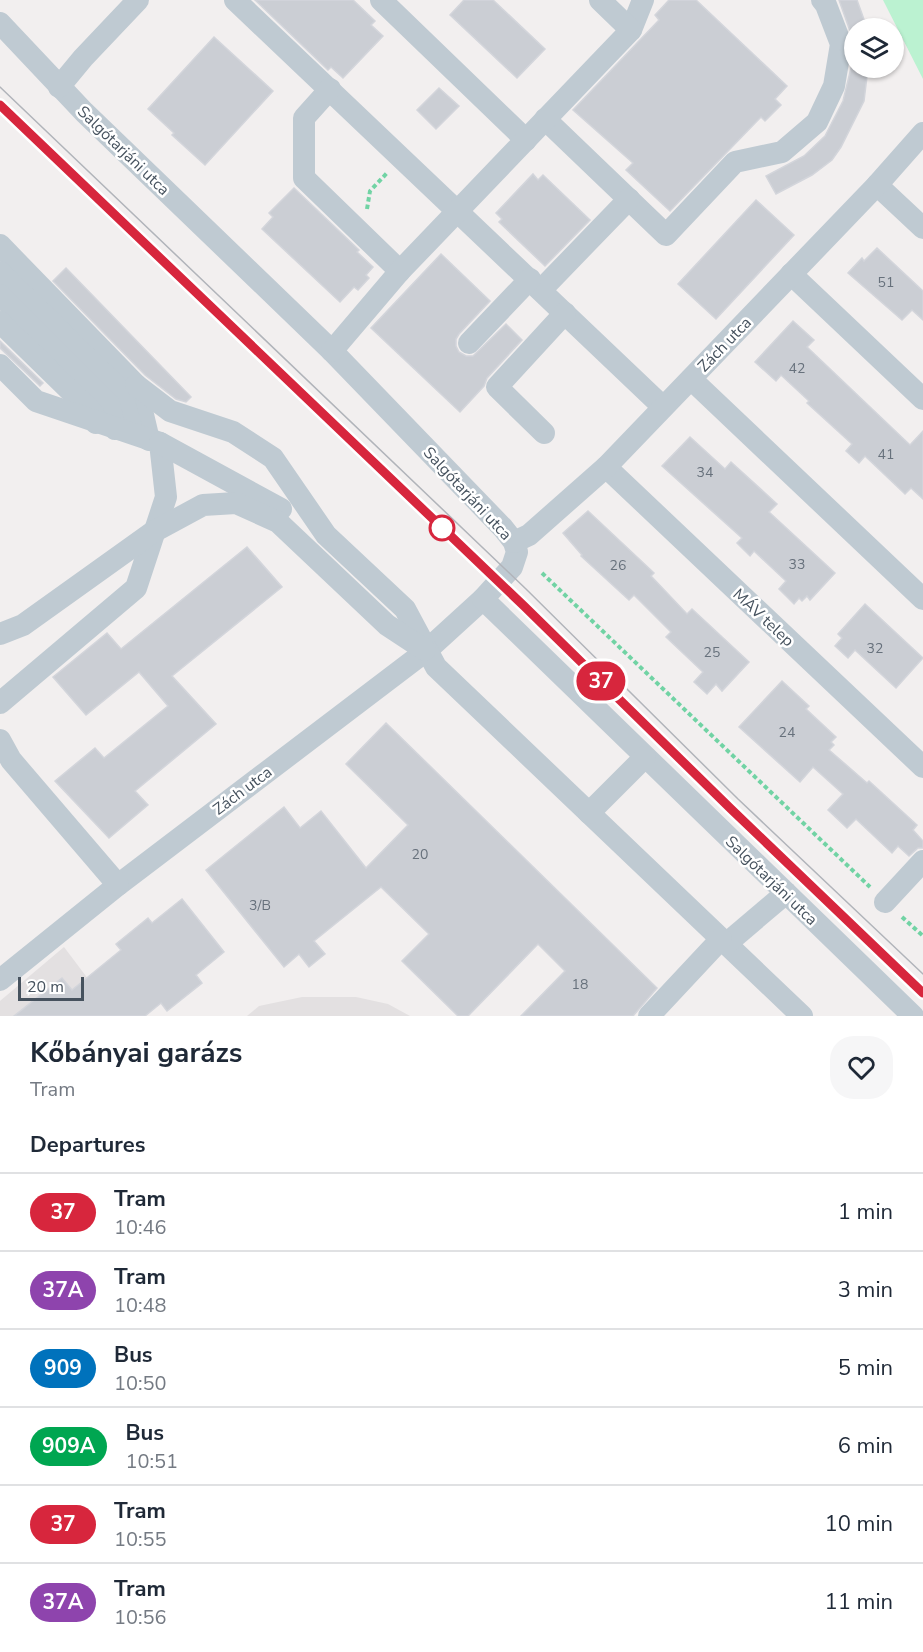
<!DOCTYPE html>
<meta charset="utf-8">
<style>
body{margin:0;font-family:"Nunito Sans",sans-serif;background:#f6f6f7;color:#1f2937;height:100vh;display:flex;flex-direction:column;font-size:22px;white-space:nowrap}
*{box-sizing:border-box;margin:0}
p{font-size:20px;color:#747a83}
.icon{flex:none;width:33px;height:33px;fill:none;stroke:currentColor;stroke-width:2;stroke-linecap:round;stroke-linejoin:round}
.map{position:relative;height:1016px;overflow:hidden}
.panel{display:flex;flex-direction:column;background:#fff;flex:1}
.panel>*{flex:none}
.badge{padding:0 12px;border-radius:20px;font-size:21px;line-height:39px}
.fabs{position:absolute;left:844px;top:18px;display:grid;gap:12px}
.fabs a{display:grid;place-items:center;width:60px;height:60px;border-radius:50%;background:#fff;box-shadow:0 2px 4px #0004;font-size:30px}
.scale{position:absolute;left:18px;bottom:15px;width:66px;box-sizing:border-box;padding-left:6px;border:3px solid #46525e;border-top:0;font-size:16px;line-height:21px;white-space:nowrap;color:#46525e;-webkit-text-stroke:4px #fff;paint-order:stroke}
.map>.badge{position:absolute;translate:-50% -50%;box-shadow:0 0 0 3px #fff}
h2{padding:0 30px;font-size:22px;line-height:54px}
.round{display:grid;place-items:center;flex:none;width:63px;height:63px;border-radius:24px;background:#f6f6f7}
.summary{display:flex;align-items:center;justify-content:space-between;height:102px;padding:0 30px}
h1{font-size:28px;font-weight:700;line-height:45px}
ul{padding:0;list-style:none}
li{display:flex;align-items:center;gap:18px;height:78px;padding:0 30px;border-top:2px solid #e0e1e3}
li div{flex:1}
li b{display:block;font-size:22px}
li em{font-style:normal}
li .badge{min-width:66px;font-weight:700;text-align:center}
.map>svg:first-child{display:block}
.education{fill:#e3e0e1}
.green{fill:#bbf2d1}
.building{fill:#cbced4;stroke:#d3d5db;stroke-width:1.5}
.lines{fill:none;stroke-linecap:round;stroke-linejoin:round}
.path{stroke:#71d3a4;stroke-width:4;stroke-dasharray:4.5 3;stroke-linecap:butt}
.minor{stroke:#bfcad2;stroke-width:22}
.tram{stroke:#b1b4ba;stroke-width:1.5}
.line-casing{stroke:#fff;stroke-width:14}
.line{stroke:#d7263d;stroke-width:9}
.stop-dot{fill:#fff;stroke:#d7263d;stroke-width:3}
.labels{text-anchor:middle;stroke-width:5;stroke-linejoin:round;paint-order:stroke}
.number-label{font-size:14px;fill:#67717c}
.street-label{font-size:16px;fill:#46525e;stroke:#fff}
</style>
<div class="map">
<svg width="923" height="1016" viewBox="0 0 923 1016">
<rect width="100%" height="100%" fill="#f2efef"/>
<g class="education">
<path d="M 64,947 L 116,1016 L 0,1016 L 0,1001 Z"/>
<path d="M 302,997 L 356,997 L 388,1004 L 410,1016 L 247,1016 L 259,1006 Z"/>
</g>
<path class="green" d="M 883,0 L 923,0 L 923,79 Z"/>
<g class="building">
<path d="M 255,0 L 353,0 L 375,21 L 371,25 L 383,36 L 343,78 L 331,67 L 328,70 Z"/>
<path d="M 464,0 L 493,0 L 545,49 L 517,78 L 450,15 Z"/>
<path d="M 669,0 L 696,0 L 787,86 L 775,99 L 781,105 L 765,121 L 761,117 L 670,211 L 626,170 L 633,163 L 573,110 L 659,20 L 655,15 Z"/>
<path d="M 839,0 L 857,0 L 866,25 L 850,31 Z"/>
<path d="M 214,37 L 273,91 L 205,165 L 172,135 L 174,133 L 148,109 Z"/>
<path d="M 851,68 L 868,68 L 864,101 L 841,147 L 832,160 L 812,175 L 776,194 L 766,176 L 804,156 L 825,136 L 843,101 Z"/>
<path d="M 439,88 L 459,106 L 436,129 L 417,110 Z"/>
<path d="M 533,174 L 538,180 L 543,175 L 590,220 L 545,266 L 499,222 L 502,219 L 496,213 Z"/>
<path d="M 294,188 L 359,250 L 357,252 L 373,267 L 366,275 L 369,278 L 358,290 L 354,287 L 340,302 L 262,229 L 273,217 L 269,213 Z"/>
<path d="M 756,200 L 794,235 L 716,319 L 678,284 Z"/>
<path d="M 877,248 L 923,291 L 923,320 L 912,310 L 902,320 L 848,273 L 862,258 L 864,261 Z"/>
<path d="M 441,254 L 490,301 L 459,334 L 456,339 L 456,346 L 459,352 L 466,356 L 473,356 L 506,324 L 522,340 L 487,378 L 484,386 L 460,412 L 371,328 Z"/>
<path d="M 66,268 L 191,397 L 186,402 L 176,399 L 145,375 L 53,281 Z"/>
<path d="M 793,321 L 814,340 L 807,347 L 910,445 L 923,431 L 923,499 L 911,488 L 905,494 L 865,456 L 859,463 L 846,451 L 852,444 L 807,403 L 809,401 L 781,375 L 776,381 L 755,362 Z"/>
<path d="M 0,341 L 43,383 L 40,386 L 0,348 Z"/>
<path d="M 690,437 L 725,469 L 731,462 L 777,504 L 769,512 L 835,573 L 810,600 L 807,596 L 802,601 L 799,598 L 794,604 L 779,589 L 786,581 L 754,551 L 750,556 L 737,543 L 742,538 L 662,466 Z"/>
<path d="M 588,511 L 654,573 L 651,576 L 687,614 L 692,609 L 749,662 L 722,691 L 716,684 L 707,694 L 694,682 L 703,672 L 666,637 L 671,632 L 634,595 L 629,600 L 581,556 L 582,555 L 563,533 Z"/>
<path d="M 247,547 L 282,587 L 172,676 L 216,724 L 135,791 L 148,805 L 109,838 L 55,781 L 95,748 L 104,758 L 168,706 L 139,672 L 86,715 L 53,677 L 107,633 L 121,649 Z"/>
<path d="M 865,604 L 923,658 L 896,688 L 855,650 L 848,658 L 835,646 L 842,638 L 838,634 Z"/>
<path d="M 782,681 L 809,706 L 806,709 L 836,737 L 831,742 L 834,745 L 829,750 L 867,783 L 869,781 L 917,825 L 913,830 L 923,841 L 923,848 L 918,848 L 909,856 L 898,846 L 892,853 L 856,819 L 847,828 L 828,810 L 843,794 L 813,767 L 800,782 L 739,727 Z"/>
<path d="M 386,723 L 657,988 L 633,1016 L 521,1016 L 565,971 L 538,944 L 468,1016 L 458,1016 L 402,961 L 429,934 L 381,887 L 314,941 L 325,954 L 309,967 L 299,954 L 284,967 L 206,870 L 284,807 L 300,828 L 321,811 L 366,868 L 408,825 L 346,764 Z"/>
<path d="M 182,899 L 224,952 L 196,975 L 202,983 L 167,1011 L 161,1003 L 145,1016 L 14,1016 L 62,978 L 72,990 L 121,950 L 116,944 L 148,918 L 152,923 Z"/>
</g>
<g class="lines">
<g class="path">
<path d="M 367,209 L 370,191 L 387,173"/>
<path d="M 542,573 L 870,887"/>
<path d="M 902,917 L 923,936"/>
</g>
<g class="minor">
<path d="M 235,0 L 663,407"/>
<path d="M 381,0 L 526,140"/>
<path d="M 0,23 L 84,112 L 332,351 L 503,528 L 514,542 L 517,552 L 512,567 L 483,599 L 426,651 L 118,885 L 0,980"/>
<path d="M 631,30 L 643,0"/>
<path d="M 59,87 L 83,58 L 138,0"/>
<path d="M 330,89 L 304,118 L 304,178 L 400,271"/>
<path d="M 545,119 L 666,235 L 735,162 L 782,152 L 817,122 L 834,86 L 841,44 L 826,5 L 822,0"/>
<path d="M 877,185 L 923,228"/>
<path d="M 0,245 L 136,385 L 149,440"/>
<path d="M 0,272 L 121,391 L 132,430"/>
<path d="M 791,274 L 923,399"/>
<path d="M 541,290 L 629,199"/>
<path d="M 0,295 L 109,404 L 115,429"/>
<path d="M 0,322 L 93,413 L 96,423"/>
<path d="M 469,343 L 530,279"/>
<path d="M 332,351 L 400,271 L 631,30 L 600,0"/>
<path d="M 0,365 L 36,401 L 160,443 L 166,497 L 136,588 L 0,703"/>
<path d="M 691,379 L 923,599"/>
<path d="M 136,385 L 170,411 L 233,432 L 273,458 L 326,535 L 405,609 L 436,667 L 802,1016"/>
<path d="M 544,433 L 497,387 L 565,313"/>
<path d="M 160,443 L 281,509"/>
<path d="M 606,467 L 923,767"/>
<path d="M 514,542 L 529,535 L 606,467 L 877,185 L 923,133"/>
<path d="M 483,599 L 913,1016"/>
<path d="M 0,634 L 23,625 L 153,532 L 203,505 L 236,503 L 278,522 L 387,625 L 425,650"/>
<path d="M 0,740 L 11,760 L 118,885"/>
<path d="M 589,813 L 645,757"/>
<path d="M 885,902 L 923,861"/>
<path d="M 726,944 L 786,893"/>
<path d="M 649,1016 L 721,939"/>
</g>
<g class="tram">
<path d="M 0,87 L 526,589 L 738,799 L 923,974"/>
<path d="M 0,106 L 524,606 L 731,809 L 923,993"/>
</g>
</g>
<g class="lines">
<g class="line-casing">
<path id="line" d="M 0,105 L 524,606 L 731,809 L 923,993"/>
</g>
<use href="#line" class="line"/>
</g>
<circle class="stop-dot" cx="442" cy="528" r="12"/>
<g class="labels">
<g class="number-label">
<text x="886" y="287">51</text>
<text x="797" y="373">42</text>
<text x="886" y="459">41</text>
<text x="705" y="477">34</text>
<text x="797" y="569">33</text>
<text x="618" y="570">26</text>
<text x="875" y="653">32</text>
<text x="712" y="657">25</text>
<text x="787" y="737">24</text>
<text x="420" y="859">20</text>
<text x="260" y="910">3/B</text>
<text x="580" y="989">18</text>
</g>
<g class="street-label">
<text transform="translate(124 150) rotate(44)" y="6">Salgótarjáni utca</text>
<text transform="translate(724 344) rotate(-46)" y="6">Zách utca</text>
<text transform="translate(468 493) rotate(47)" y="6">Salgótarjáni utca</text>
<text transform="translate(764 617) rotate(43)" y="6">MÁV telep</text>
<text transform="translate(242 790) rotate(-37)" y="6">Zách utca</text>
<text transform="translate(772 880) rotate(44)" y="6">Salgótarjáni utca</text>
</g>
</g>
</svg>
<div class="fabs">
<a><svg class="icon" aria-label="layers" viewBox="0 0 24 24"><path d="M12 4l9 5-9 5-9-5zM3 14l9 5 9-5"/></svg></a>
</div>
<div class="scale">20 m</div>
<b class="badge" style="left:601px;top:681px;background:#d7263d;color:#fff">37</b>
</div>
<section class="panel">
<div class="summary"><div><h1>Kőbányai garázs</h1><p>Tram</p></div><a class="round"><svg class="icon" aria-label="heart" viewBox="0 0 24 24"><path d="M12 20l-8-8c-3-5 5-10 8-4 3-6 11-1 8 4z"/></svg></a></div>
<h2>Departures</h2>
<ul>
<li><span class="badge" style="background:#d7263d;color:#fff">37</span><div><b>Tram</b><p>10:46</p></div><em>1 min</em></li>
<li><span class="badge" style="background:#8e44ad;color:#fff">37A</span><div><b>Tram</b><p>10:48</p></div><em>3 min</em></li>
<li><span class="badge" style="background:#0072bc;color:#fff">909</span><div><b>Bus</b><p>10:50</p></div><em>5 min</em></li>
<li><span class="badge" style="background:#00a651;color:#fff">909A</span><div><b>Bus</b><p>10:51</p></div><em>6 min</em></li>
<li><span class="badge" style="background:#d7263d;color:#fff">37</span><div><b>Tram</b><p>10:55</p></div><em>10 min</em></li>
<li><span class="badge" style="background:#8e44ad;color:#fff">37A</span><div><b>Tram</b><p>10:56</p></div><em>11 min</em></li>
</ul>
</section>
